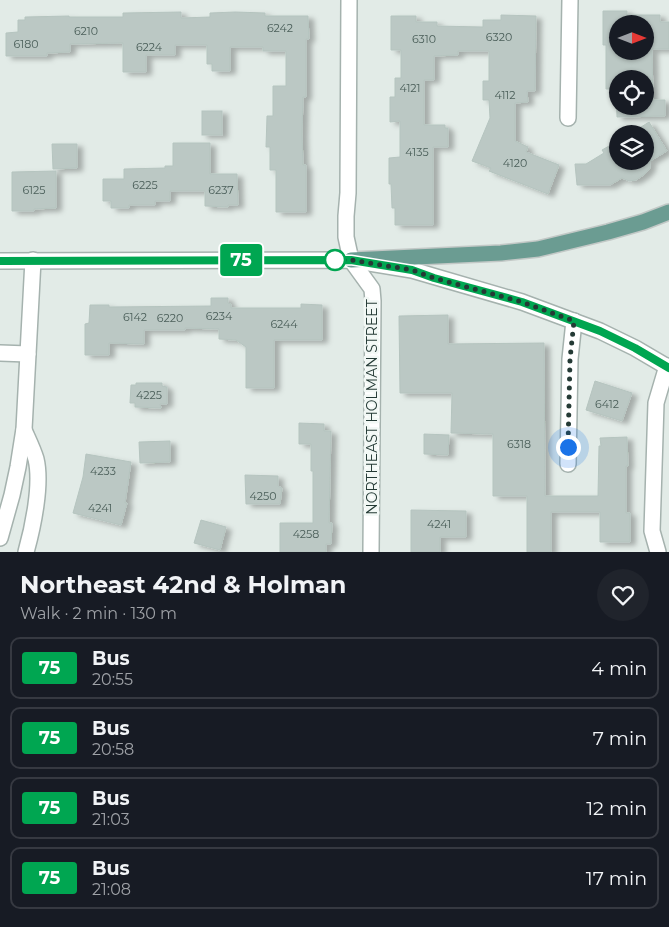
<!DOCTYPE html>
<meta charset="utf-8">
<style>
body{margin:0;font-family:Montserrat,sans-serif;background:#20242c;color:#f1f3f6;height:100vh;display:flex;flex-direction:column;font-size:19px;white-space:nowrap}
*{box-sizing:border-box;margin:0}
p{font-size:16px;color:#9ea1a6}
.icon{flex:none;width:28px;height:28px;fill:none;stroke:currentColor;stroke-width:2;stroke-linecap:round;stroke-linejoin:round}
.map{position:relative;height:552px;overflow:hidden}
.panel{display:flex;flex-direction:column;background:#171b24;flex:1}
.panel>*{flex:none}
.badge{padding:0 10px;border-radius:4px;font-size:18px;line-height:32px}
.needle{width:32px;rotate:90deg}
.tools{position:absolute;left:609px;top:15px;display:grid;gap:10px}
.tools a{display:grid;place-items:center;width:45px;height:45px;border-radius:50%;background:#171b24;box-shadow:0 1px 4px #0004;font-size:25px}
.you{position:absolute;width:25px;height:25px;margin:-12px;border:4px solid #fff;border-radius:50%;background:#1a73e8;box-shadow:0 0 0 8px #1a73e833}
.map>.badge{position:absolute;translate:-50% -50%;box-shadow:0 0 0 2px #fff}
.round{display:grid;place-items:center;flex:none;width:52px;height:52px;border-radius:26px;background:#20242c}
.head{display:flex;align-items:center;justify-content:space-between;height:85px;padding:0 20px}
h1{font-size:24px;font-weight:700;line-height:38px}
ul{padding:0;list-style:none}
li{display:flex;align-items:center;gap:15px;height:62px;margin:0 10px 8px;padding:0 10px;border:2px solid #363941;border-radius:10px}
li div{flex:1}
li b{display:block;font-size:19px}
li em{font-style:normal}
li .badge{min-width:55px;font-weight:700;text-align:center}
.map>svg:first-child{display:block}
.building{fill:#bbc8c4;stroke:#b5c4bf;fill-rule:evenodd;filter:url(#shadow)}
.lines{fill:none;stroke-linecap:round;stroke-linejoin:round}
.minor-casing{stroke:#a5b2ae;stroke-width:18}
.major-casing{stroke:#c2c8c6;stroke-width:18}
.minor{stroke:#fff;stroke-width:15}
.major{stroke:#6b9c92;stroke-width:15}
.line-casing{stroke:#fff;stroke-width:11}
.line{stroke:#00a651;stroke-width:8}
.walk{stroke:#243a35;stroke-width:5;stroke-dasharray:0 9}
.stop-dot{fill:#fff;stroke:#00a651;stroke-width:2.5}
.labels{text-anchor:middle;stroke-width:5;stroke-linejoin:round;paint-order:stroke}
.number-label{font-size:11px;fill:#4a5e59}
.street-label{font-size:14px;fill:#243a35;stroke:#f2f8f5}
</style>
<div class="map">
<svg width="669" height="552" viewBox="0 0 669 552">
<defs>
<filter id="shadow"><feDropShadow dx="5.5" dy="3" stdDeviation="2.5" flood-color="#0004"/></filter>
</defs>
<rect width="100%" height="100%" fill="#e2ebe7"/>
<g class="building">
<path d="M 603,11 L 627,11 L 627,15 L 660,15 L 660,22 L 669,22 L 669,49 L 652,49 L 653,100 L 665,100 L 665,116 L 617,117 L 616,89 L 606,89 L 606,45 L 603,45 ZM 618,24 L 645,24 L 645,51 L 618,51 ZM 618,79 L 645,79 L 645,106 L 618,106 Z"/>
<path d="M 181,12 L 181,18 L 210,17 L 210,13 L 235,12 L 265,13 L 265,16 L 308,16 L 309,39 L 306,39 L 306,97 L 303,97 L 302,134 L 303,165 L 306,165 L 306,212 L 276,212 L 276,170 L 270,170 L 270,147 L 266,147 L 267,116 L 273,116 L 273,86 L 286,86 L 286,51 L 263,51 L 263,47 L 230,47 L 230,71 L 212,71 L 212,64 L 207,64 L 207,45 L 175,45 L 175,55 L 146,55 L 146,72 L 123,72 L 123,43 L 70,44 L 70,52 L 47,53 L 47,56 L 6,56 L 6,33 L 18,32 L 18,20 L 25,20 L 25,17 L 69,16 L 69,17 L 123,17 L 123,13 Z"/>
<path d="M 501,15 L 536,16 L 535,91 L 527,91 L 528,102 L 515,103 L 515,141 L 528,147 L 526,152 L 559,165 L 548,194 L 489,171 L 491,168 L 472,161 L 490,118 L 489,100 L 483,100 L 483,81 L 489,81 L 489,51 L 458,51 L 458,55 L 434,56 L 434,80 L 424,80 L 424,125 L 445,125 L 445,128 L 448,128 L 448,147 L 433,147 L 433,225 L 395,225 L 395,208 L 392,208 L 391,184 L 389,184 L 389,158 L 400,157 L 400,121 L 390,122 L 390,97 L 395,97 L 395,78 L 401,78 L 401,50 L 391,50 L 391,16 L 416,16 L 416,22 L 437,22 L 437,26 L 483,27 L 483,20 L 501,20 Z"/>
<rect x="202" y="111" width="20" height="24"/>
<path d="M 649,122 L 667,151 L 650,161 L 650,168 L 645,174 L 636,180 L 629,181 L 622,178 L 610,185 L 577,185 L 575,164 L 586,164 L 604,153 L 602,150 L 618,141 L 618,161 L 645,161 L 645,134 L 630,134 Z"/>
<path d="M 173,143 L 210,143 L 210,174 L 237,174 L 238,205 L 228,205 L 228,207 L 205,206 L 205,191 L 170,191 L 170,201 L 155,201 L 155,205 L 129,205 L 129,208 L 111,208 L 111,201 L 103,201 L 103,179 L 124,179 L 124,169 L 165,168 L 165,166 L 173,166 Z"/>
<path d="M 52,144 L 77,144 L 77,168 L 53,169 Z"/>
<path d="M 56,171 L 56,208 L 34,209 L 34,211 L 12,211 L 12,172 Z"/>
<path d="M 211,298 L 228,298 L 228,303 L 231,304 L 231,308 L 301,308 L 301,304 L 322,305 L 322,340 L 274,340 L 274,388 L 246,388 L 246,347 L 236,340 L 219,339 L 219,329 L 185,328 L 185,330 L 144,330 L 144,344 L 109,343 L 109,355 L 85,355 L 85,324 L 89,323 L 90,305 L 109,305 L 109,307 L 211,306 Z"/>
<path d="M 448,315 L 448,344 L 544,343 L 545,496 L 598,496 L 599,446 L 601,446 L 600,438 L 627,437 L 628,466 L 626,466 L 626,513 L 630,513 L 630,542 L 600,542 L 600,512 L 551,512 L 551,552 L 527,552 L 527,496 L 493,496 L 493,434 L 451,433 L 452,393 L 400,393 L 399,316 Z"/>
<path d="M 595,381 L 632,393 L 622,421 L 586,410 Z"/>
<path d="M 136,383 L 162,383 L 162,386 L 167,387 L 167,404 L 160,404 L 161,408 L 135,407 L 135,403 L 130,403 L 131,385 L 136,385 Z"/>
<path d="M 299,423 L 324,424 L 324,431 L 331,431 L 329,523 L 332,523 L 331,544 L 326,544 L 326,552 L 280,552 L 280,523 L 313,523 L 313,471 L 311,471 L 311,444 L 299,444 Z"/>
<path d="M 424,434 L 449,435 L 448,455 L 424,454 Z"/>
<path d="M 170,441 L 170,462 L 140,463 L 139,442 Z"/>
<path d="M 86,454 L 131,462 L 125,503 L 127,503 L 121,525 L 73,513 L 83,477 Z"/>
<path d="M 245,475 L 278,476 L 278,486 L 282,488 L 280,504 L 246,504 Z"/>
<path d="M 411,510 L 466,511 L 466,537 L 440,537 L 440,552 L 411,552 Z"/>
<path d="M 201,520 L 226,527 L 220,550 L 194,543 Z"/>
</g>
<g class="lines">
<g class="minor-casing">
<g id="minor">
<path d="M 349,0 L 348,193 L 346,216 L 346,237 L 351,260 L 372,289 L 373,301 L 371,552"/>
<path d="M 568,118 L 570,0"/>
<path d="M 0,261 L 351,260 L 412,270 L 522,302 L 600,331 L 635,348 L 669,368"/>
<path d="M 0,353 L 28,354"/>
<path d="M 24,430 C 28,439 33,449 36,459 C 42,484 33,527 26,552"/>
<path d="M 568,464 L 570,359 L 574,321"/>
<path d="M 0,538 L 12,495 L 18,467 L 24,429 L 33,260"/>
<path d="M 658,552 L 652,531 L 656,403 L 667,366"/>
</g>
</g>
<g class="major-casing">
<path id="major" d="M 351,260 L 501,253 L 538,249 L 608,232 L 643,222 L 669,212"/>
</g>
<use href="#minor" class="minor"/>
<use href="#major" class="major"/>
</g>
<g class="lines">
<g class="line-casing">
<path id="line" d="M 0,261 L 351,260 L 412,270 L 434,278 L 522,302 L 600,331 L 635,348 L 669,368"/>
</g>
<use href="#line" class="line"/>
<path class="walk" d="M 335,260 L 351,260 L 412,270 L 434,278 L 522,302 L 574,321 L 570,359 L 568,447"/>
</g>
<circle class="stop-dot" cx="335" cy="260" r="10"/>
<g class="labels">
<g class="number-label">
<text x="280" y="32">6242</text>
<text x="86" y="35">6210</text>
<text x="499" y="41">6320</text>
<text x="424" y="43">6310</text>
<text x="26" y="48">6180</text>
<text x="149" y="51">6224</text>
<text x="410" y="92">4121</text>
<text x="505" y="99">4112</text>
<text x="417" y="156">4135</text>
<text x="515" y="167">4120</text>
<text x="145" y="189">6225</text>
<text x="34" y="194">6125</text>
<text x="221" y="194">6237</text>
<text x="219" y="320">6234</text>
<text x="135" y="321">6142</text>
<text x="170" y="322">6220</text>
<text x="284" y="328">6244</text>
<text x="149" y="399">4225</text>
<text x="607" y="408">6412</text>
<text x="519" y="448">6318</text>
<text x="103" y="475">4233</text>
<text x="263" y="500">4250</text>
<text x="100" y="512">4241</text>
<text x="439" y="528">4241</text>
<text x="306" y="538">4258</text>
</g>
<g class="street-label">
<text transform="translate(372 407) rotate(-90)" y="5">NORTHEAST HOLMAN STREET</text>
</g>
</g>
</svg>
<div class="tools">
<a><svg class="needle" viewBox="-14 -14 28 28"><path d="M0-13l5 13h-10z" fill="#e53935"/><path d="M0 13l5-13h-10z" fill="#9ea1a6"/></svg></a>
<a><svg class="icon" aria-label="locate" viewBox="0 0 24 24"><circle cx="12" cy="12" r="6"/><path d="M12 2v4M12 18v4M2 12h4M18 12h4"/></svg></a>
<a><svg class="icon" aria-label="layers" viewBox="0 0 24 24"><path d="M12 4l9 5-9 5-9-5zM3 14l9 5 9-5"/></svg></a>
</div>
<div class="you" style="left:568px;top:447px"></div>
<b class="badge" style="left:241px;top:260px;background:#00a651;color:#fff">75</b>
</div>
<section class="panel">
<div class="head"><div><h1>Northeast 42nd &amp; Holman</h1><p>Walk · 2 min · 130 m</p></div><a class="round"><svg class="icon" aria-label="heart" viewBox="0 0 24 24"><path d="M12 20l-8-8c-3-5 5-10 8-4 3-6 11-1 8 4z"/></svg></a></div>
<ul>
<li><span class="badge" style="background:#00a651;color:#fff">75</span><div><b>Bus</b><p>20:55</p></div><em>4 min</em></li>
<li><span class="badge" style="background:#00a651;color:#fff">75</span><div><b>Bus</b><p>20:58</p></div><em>7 min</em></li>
<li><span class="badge" style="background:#00a651;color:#fff">75</span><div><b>Bus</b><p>21:03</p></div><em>12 min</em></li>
<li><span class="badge" style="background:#00a651;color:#fff">75</span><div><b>Bus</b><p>21:08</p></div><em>17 min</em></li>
</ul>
</section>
